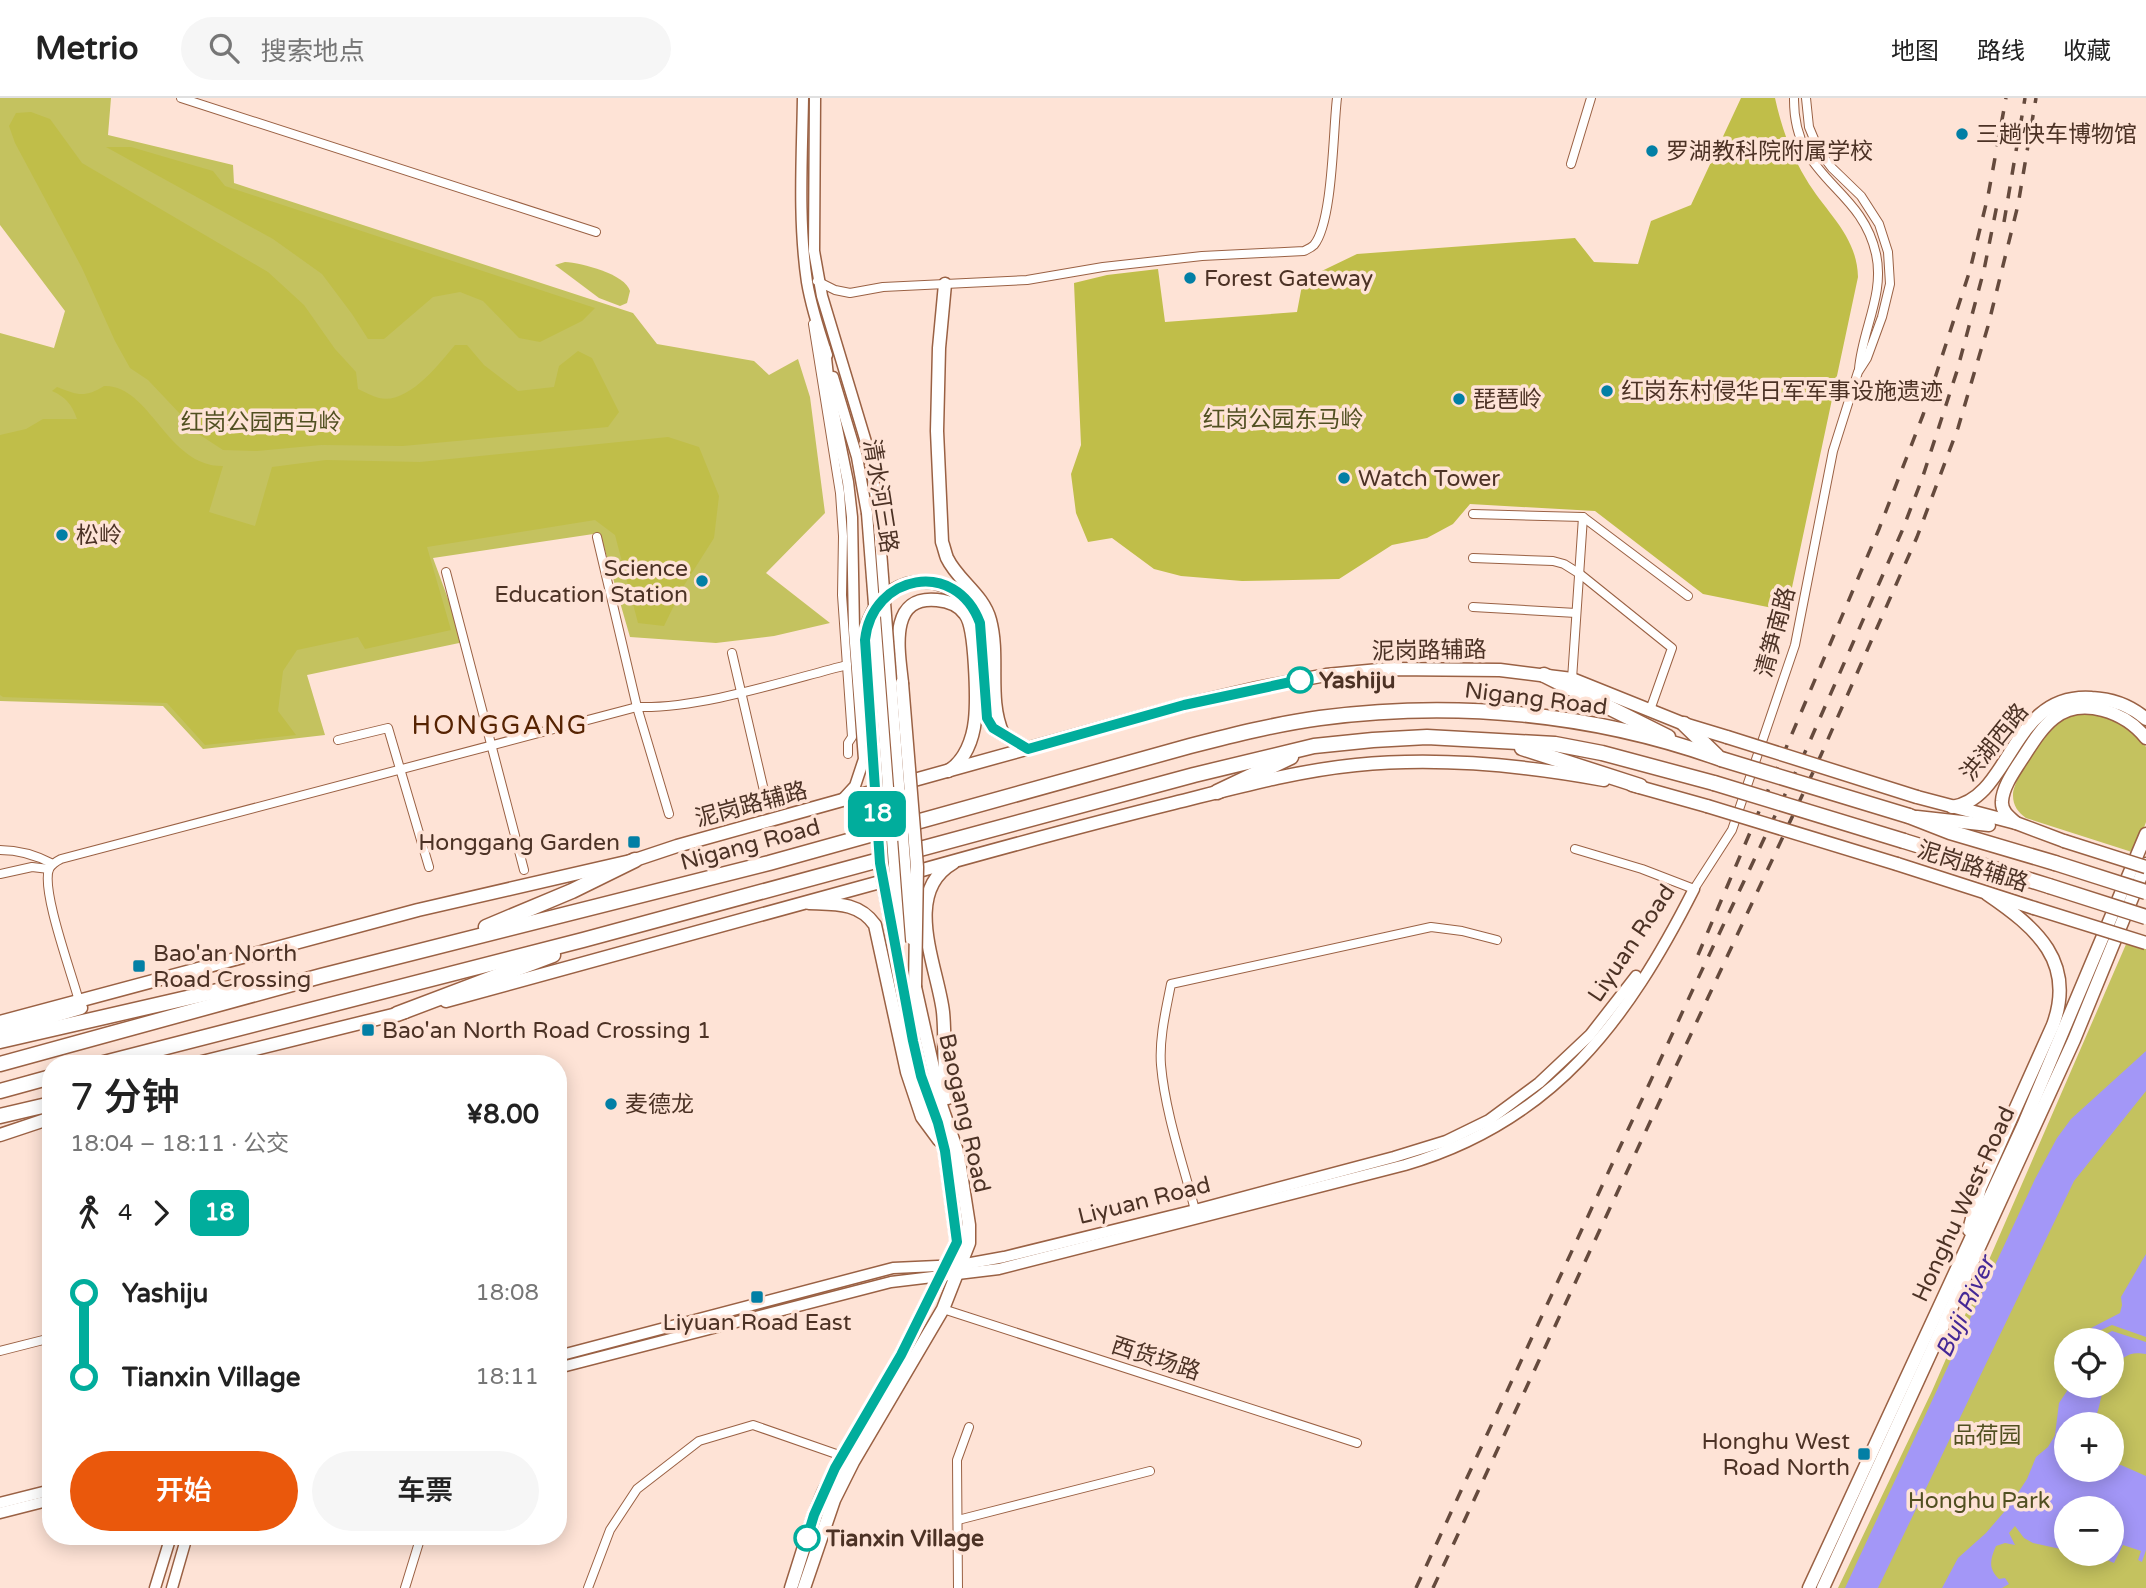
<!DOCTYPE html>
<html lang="zh">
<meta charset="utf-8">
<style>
body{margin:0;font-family:"Varela Round","Noto Sans SC",sans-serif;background:#f6f6f6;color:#222;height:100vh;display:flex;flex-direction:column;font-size:26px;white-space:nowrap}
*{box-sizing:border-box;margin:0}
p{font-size:23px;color:#767676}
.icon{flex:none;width:38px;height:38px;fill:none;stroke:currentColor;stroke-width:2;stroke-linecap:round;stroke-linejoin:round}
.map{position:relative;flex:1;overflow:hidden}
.sheet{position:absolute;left:42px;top:957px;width:525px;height:490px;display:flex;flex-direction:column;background:#fff;border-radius:28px;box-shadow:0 4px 18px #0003}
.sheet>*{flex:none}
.badge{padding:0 14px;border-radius:10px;font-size:24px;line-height:46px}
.buttons{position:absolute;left:2054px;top:1230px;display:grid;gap:14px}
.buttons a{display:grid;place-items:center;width:70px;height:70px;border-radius:50%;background:#fff;box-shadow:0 4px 18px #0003;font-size:35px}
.map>.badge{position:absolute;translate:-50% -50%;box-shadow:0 0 0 4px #fff}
.legs{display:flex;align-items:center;gap:10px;height:77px;padding:0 28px;font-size:23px}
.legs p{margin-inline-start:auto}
.headline{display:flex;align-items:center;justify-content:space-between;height:119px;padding:0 28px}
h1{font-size:38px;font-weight:600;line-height:52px}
.action{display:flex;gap:14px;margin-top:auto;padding:14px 28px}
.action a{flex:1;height:80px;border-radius:42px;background:#ea580c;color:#fff;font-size:28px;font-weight:600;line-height:80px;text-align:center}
.action a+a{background:#f6f6f6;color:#222}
ul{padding:0 28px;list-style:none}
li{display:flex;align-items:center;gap:24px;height:84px;font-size:26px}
li i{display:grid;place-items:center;width:10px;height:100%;margin:0 9px;background:currentColor}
li i::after{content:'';width:18px;height:18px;margin:-9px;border:5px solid;border-radius:50%;background:#fff}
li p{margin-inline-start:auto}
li:first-child i{background:linear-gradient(#0000 50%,currentColor 0)}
li:last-child i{background:linear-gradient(currentColor 50%,#0000 0)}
header{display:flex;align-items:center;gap:42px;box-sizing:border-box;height:98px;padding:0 35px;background:#fff;border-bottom:2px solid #e0e0e0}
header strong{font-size:33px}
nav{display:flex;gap:38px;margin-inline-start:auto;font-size:24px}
.search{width:490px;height:63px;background:#f6f6f6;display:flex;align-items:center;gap:18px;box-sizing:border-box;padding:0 24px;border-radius:38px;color:#767676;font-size:26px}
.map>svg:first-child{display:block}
.green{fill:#c4c25f;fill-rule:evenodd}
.forest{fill:#c0be49}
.water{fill:#a397f7}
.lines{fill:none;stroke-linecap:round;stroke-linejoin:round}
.minor-casing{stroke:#9a6144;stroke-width:10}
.tertiary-casing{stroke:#9a6144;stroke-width:13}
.secondary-casing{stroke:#9a6144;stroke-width:15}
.primary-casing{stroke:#9a6144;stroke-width:15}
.trunk-casing{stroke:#9a6144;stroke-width:17}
.minor{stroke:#fff;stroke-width:8}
.tertiary{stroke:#fff;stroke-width:10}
.secondary{stroke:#fff;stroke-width:12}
.primary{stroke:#fff;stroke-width:12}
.trunk{stroke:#fff;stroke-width:14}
.rail{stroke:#654a3d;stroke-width:3.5;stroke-dasharray:12 12;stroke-linecap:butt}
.tertiary-bridge-casing{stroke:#9a6144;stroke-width:13;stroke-linecap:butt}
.secondary-bridge-casing{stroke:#9a6144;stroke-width:15;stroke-linecap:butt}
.primary-bridge-casing{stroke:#9a6144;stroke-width:15;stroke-linecap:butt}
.trunk-bridge-casing{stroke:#9a6144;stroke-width:17;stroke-linecap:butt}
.tertiary-bridge{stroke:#fff;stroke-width:10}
.secondary-bridge{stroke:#fff;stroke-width:12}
.primary-bridge{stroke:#fff;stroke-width:12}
.trunk-bridge{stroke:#fff;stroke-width:14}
.line-1-casing{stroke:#fff;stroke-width:16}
.line-1{stroke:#01ad9c;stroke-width:10}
.poi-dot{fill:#027fa5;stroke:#fee3d6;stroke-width:2.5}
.stop-1-dot{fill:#fff;stroke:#01ad9c;stroke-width:3.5}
.labels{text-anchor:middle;stroke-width:7;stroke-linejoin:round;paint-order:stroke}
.poi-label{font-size:23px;fill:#4c3225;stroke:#fee3d6;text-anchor:start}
.park-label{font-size:23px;fill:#515021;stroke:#fee3d6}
.street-label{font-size:23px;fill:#4c3225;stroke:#fee3d6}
.stop-label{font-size:23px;font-weight:bold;fill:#4c3225;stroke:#fee3d6;text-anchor:start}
.water-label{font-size:24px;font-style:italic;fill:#452896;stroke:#fee3d6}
.quarter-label{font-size:26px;letter-spacing:2px;fill:#562302;stroke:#fee3d6}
</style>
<header>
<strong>Metrio</strong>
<div class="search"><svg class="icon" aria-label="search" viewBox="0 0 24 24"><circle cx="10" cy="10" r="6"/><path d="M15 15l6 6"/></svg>搜索地点</div>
<nav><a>地图</a><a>路线</a><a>收藏</a></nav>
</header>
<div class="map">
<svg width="2146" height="1490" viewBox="0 0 2146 1490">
<rect width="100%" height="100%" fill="#fee3d6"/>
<g class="green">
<path d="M 0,0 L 111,0 L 108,37 L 233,67 L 234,85 L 633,215 L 657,246 L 754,263 L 769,277 L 798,261 L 810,299 L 825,415 L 766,475 L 830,525 L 774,538 L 716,545 L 630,539 L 600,435 L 433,460 L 464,544 L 307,577 L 325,637 L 203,651 L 163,608 L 0,603 L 0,235 L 54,250 L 65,213 L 0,127 Z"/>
<path d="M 565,164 C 582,165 625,176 630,193 L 627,205 L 620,208 L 599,200 L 555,167 Z"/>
<path d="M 2094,614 C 2114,619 2135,631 2146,649 L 2146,724 L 2135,755 L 2026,720 C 2018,714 2013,708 2013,697 C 2012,681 2049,630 2063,622 C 2074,615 2082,615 2094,614 Z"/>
<path d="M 2127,844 L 2146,850 L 2146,1490 L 1838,1490 L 1932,1293 ZM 2067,1242 L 2112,1242 L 2112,1288 L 2067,1288 ZM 2067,1326 L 2112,1326 L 2112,1372 L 2067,1372 ZM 2067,1410 L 2112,1410 L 2112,1456 L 2067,1456 Z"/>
</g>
<g class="forest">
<path d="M 1741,0 L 1775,0 C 1781,28 1791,56 1806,81 C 1826,115 1857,137 1858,179 L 1787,513 L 1703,496 L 1595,413 L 1470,406 L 1453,426 L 1427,440 L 1392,447 L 1339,481 L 1242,483 L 1181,478 L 1154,471 L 1112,440 L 1088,444 L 1076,415 L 1071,376 L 1081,347 L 1074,185 L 1107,177 L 1158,171 L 1165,224 L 1297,214 L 1303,182 L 1357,156 L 1575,140 L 1594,164 L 1638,166 L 1651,123 L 1691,107 Z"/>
<path d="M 31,14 L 50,21 L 82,65 L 268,174 L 304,207 L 335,251 L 356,274 L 358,291 C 365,294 372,298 379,300 C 408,307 439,266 455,247 L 467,247 L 484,267 L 518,293 L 554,289 L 559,268 L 578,253 L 592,260 L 619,314 L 608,329 L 403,348 L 321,347 L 257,353 L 223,352 L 200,337 L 148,282 L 130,270 L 115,243 L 82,170 L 15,45 L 9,28 L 16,15 Z"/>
<path d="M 106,49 L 131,49 L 213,73 L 225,88 L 595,210 L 582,223 L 540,244 L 519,240 L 483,203 L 460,194 L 433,199 L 384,241 L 368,241 L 352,216 L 322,176 L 273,141 Z"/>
<path d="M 104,288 C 150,286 167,369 223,368 L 209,414 L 255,428 L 272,369 L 326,362 L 420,364 L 668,339 L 699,349 L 719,398 L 714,440 L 683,489 L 664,528 L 638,525 L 615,437 L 595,422 L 427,449 L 451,532 L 365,551 L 358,539 L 297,552 L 283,573 L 278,613 L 296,637 L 205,647 L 167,605 L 3,599 L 0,597 L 0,337 L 26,331 L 43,321 L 77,321 C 72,307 66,299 52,293 L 57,289 C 77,297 85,300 104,288 Z"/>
</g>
<g class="water">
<path d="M 2146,953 L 2146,993 L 2074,1083 L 1878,1490 L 1845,1490 L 2035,1081 L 2057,1040 L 2071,1021 Z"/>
<path d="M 2146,1156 L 2146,1239 L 2112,1227 L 2099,1233 L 2091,1230 L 2120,1215 L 2122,1207 L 2121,1199 Z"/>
<path d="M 2112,1233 L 2146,1244 L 2146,1256 C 2127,1253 2126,1259 2112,1269 L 2112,1242 L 2078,1242 L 2082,1234 L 2100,1239 Z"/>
<path d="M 2067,1265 L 2067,1288 L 2105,1288 C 2099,1301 2100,1316 2091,1326 L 2067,1326 L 2067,1372 L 2112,1372 L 2112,1354 L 2116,1360 L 2114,1368 L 2121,1367 L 2146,1378 L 2146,1452 L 2142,1464 L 2138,1462 L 2141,1453 L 2123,1447 L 2114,1465 L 2093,1456 L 2112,1456 L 2112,1410 L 2067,1410 L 2067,1449 L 2065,1452 L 2033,1445 L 2024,1440 L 2015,1428 L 2009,1435 L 2015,1447 L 2005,1445 L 1996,1448 C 1990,1462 1988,1470 1999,1481 L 2005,1480 L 2009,1486 L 2002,1490 L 1942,1490 L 1958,1460 L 1986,1435 L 2010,1407 L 2027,1381 L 2036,1359 L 2048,1349 L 2055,1337 L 2059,1305 L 2067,1293 L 2062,1275 Z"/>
</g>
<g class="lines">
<g class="minor-casing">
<g id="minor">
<path d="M 181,0 L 596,134"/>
<path d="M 1794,0 C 1793,82 1861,87 1876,156 C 1885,196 1862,232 1859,271"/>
<path d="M 1571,66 L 1591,0"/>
<path d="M 817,183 L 835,192 L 850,195 L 883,189 L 1027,182 L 1103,169 L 1202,158 L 1304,153 C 1308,151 1311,150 1314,147 C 1333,124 1333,32 1337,0"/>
<path d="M 813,226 L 840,395 L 843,438 L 842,497 L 852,639 L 848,645 L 848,656"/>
<path d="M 1473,416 L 1583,419 L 1688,498"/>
<path d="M 597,439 L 637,609 L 669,716"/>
<path d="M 1473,460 L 1553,463 L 1564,466 L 1580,476 L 1672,550 L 1650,612"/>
<path d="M 446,474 L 524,772"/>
<path d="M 1473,509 L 1576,515"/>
<path d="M 732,555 L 765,697"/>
<path d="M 1572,581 L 1583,419"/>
<path d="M 338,642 L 388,630 L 429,769"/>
<path d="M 1575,751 L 1642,771 L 1694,791 L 1732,732 L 1795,547 L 1833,353 L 1858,274 L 1867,260 L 1882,219 L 1890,186 L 1888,154 L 1879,126 L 1861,98 L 1832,70 L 1819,53 L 1809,29 L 1806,0"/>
<path d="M 0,752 C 20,752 36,757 53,766"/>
<path d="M 0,776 L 32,769 L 49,771"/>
<path d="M 79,903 C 72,876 41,793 49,771 C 52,766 57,763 61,761 L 637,609 C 700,611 784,583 847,567"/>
<path d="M 1195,1112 C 1183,1066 1165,1014 1161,967 C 1159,940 1166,912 1171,886 L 1431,829 L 1462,833 L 1497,842"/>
<path d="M 943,1211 L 1357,1345"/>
<path d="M 0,1253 L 51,1240"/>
<path d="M 958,1422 L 1150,1373"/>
<path d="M 405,1490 L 421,1438"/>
<path d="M 588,1490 L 610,1432 L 637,1391 L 699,1343 L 753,1327 L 842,1358"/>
<path d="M 958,1490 L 957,1362 L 969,1329"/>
</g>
</g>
<g class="tertiary-casing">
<g id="tertiary">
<path d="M 803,0 C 802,61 798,123 807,184 C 811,208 819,233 827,257"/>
<path d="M 815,0 L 814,153 L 822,198 L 869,354 L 878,414"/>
<path d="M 825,251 L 830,296 L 848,384 L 852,419 L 854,532 L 864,661 L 855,688 L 843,701"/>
<path d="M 833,279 L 857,359 L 867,415"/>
<path d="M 558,1258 L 893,1170 L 960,1167 L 1004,1159 L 1195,1112 L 1394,1059 L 1446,1043 L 1489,1022 L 1539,985 L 1590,937 L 1636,878"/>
<path d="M 558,1270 L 891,1184 L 999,1171 L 1405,1067 C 1553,1024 1627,923 1694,791"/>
<path d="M 0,1405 L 51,1392"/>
<path d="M 0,1415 L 51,1402"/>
<path d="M 155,1490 L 171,1438"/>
<path d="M 172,1490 L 187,1438"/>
</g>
</g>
<g class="secondary-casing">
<g id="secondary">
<path d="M 945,186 L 939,250 L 937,333 L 942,444 C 944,449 945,455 947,460 C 958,483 983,496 990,522 C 1000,559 987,601 1003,636"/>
<path d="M 902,585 C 899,555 887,497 937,502 C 947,503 959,507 965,516 C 976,529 977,603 975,622 C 973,641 965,663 948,673"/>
<path d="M 869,598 C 867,574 860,545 869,522 C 890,469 960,472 980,525 L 987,620 L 993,630 L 1028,651"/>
<path d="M 1952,709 C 2012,700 2010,594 2092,600 C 2112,601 2131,608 2146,621"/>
<path d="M 2016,725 C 2009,719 2001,713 2002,703 C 2003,689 2013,675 2020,664 C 2030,649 2040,631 2054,620 C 2082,598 2125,614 2146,640"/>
<path d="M 809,805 C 835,806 859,804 875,827 L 907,974 L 922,1019 L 939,1042"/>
<path d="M 948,1000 C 942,972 946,943 943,914 C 938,870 901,795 953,765"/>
<path d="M 1969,1132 L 1980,1090 L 2053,927 C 2076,864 2037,830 1987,796"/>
<path d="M 791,1490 L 814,1417 L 824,1393 L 901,1257 L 957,1144 L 945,1053 L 938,1025 L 921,977 L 903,891"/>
<path d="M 804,1490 L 834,1402 L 853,1364 L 943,1211 L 969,1145 L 969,1127 L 958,1056 L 942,1010 L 915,889"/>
<path d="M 1809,1490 L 2023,1028 L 2146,736"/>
<path d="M 1823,1490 L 2074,942 L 2146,766"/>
</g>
</g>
<g class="primary-casing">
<g id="primary">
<path d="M 1632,687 L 1707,708"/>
<path d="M 1917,699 L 2016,725 L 2064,743"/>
<path d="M 1917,719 L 1989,727"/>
<path d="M 1897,766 L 2034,810"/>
<path d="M 908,776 C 997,751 1085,727 1174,705 C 1234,690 1295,673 1356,667 C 1438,659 1523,667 1604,682"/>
<path d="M 446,903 L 891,781"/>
<path d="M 0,924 L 418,812 L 635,762 L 677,748 L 1184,607 L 1257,590 L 1326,577 L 1389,571 L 1500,572 L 1572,581 L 1684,626 L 1727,639"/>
<path d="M 0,934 L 81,910"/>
<path d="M 194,966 L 405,914"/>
<path d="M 0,1037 L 51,1020"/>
</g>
</g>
<g class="trunk-casing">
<g id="trunk">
<path d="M 1544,577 L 1668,639"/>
<path d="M 1684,626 L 1717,658"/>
<path d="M 1522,650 L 1640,688"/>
<path d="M 1217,694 L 1291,659"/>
<path d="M 1909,718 L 1950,734 L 2055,765"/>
<path d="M 1904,743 L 2049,788"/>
<path d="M 486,829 L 572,793 L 635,762"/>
<path d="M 397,916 L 553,857"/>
<path d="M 0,943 L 239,888 L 275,884"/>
<path d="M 0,966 L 321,878 L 769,765 L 1190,648 C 1233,637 1276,626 1320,620 C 1455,602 1593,615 1721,661"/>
<path d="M 100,966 L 583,842 L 1194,677 L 1314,648 L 1373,642 L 1427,639 L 1555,646 L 1602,655 L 1714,685"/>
<path d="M 0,993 L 51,979"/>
<path d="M 0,1018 L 51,1006"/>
</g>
</g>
<use href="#minor" class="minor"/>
<use href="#tertiary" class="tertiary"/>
<use href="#secondary" class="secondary"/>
<use href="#primary" class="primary"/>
<use href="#trunk" class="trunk"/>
<g class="rail">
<path d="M 2004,124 L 2025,0"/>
<path d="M 1698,857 L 1879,431 L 1923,317 L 1970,172 L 1988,98 L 2006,0"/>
<path d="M 1416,1490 L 1694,889 L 1806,652 L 1902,433 L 1922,381 L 1957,273 L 1984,172 L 1997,107"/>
<path d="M 1433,1490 L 1821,657 L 1917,439 L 1958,330 L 1988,228 L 2018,107 L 2036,0"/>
</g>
<g class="tertiary-bridge-casing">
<g id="tertiary-bridge">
<path d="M 878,414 L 911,841"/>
<path d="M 867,415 L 900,845"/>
</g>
</g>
<g class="secondary-bridge-casing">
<g id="secondary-bridge">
<path d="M 902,585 L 917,769 L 915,889"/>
<path d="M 869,598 L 880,765 L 903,891"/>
</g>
</g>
<g class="primary-bridge-casing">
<g id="primary-bridge">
<path d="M 1727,639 L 1917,699"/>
<path d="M 1707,708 L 1897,766"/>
<path d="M 2064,743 L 2146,769"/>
<path d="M 2034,810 L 2146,845"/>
</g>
</g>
<g class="trunk-bridge-casing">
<g id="trunk-bridge">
<path d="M 1721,661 L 1909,718"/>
<path d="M 1714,685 L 1904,743"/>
<path d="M 2055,765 L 2146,794"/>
<path d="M 2049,788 L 2146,819"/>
</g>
</g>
<use href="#tertiary-bridge" class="tertiary-bridge"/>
<use href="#secondary-bridge" class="secondary-bridge"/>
<use href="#primary-bridge" class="primary-bridge"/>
<use href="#trunk-bridge" class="trunk-bridge"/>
</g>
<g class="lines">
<g class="line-1-casing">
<path id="line-1" d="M 807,1440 L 814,1417 L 835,1370 L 901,1257 L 957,1144 L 945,1053 L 938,1025 L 921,978 L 913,943 L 880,765 L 865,542 C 872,476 956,460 980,525 L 987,620 L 993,630 L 1028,651 L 1184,607 L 1300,582"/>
</g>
<use href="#line-1" class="line-1"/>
</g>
<g class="poi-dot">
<circle cx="1962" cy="36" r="7"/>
<circle cx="1652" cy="53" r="7"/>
<circle cx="1190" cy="180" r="7"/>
<circle cx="1607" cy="293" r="7"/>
<circle cx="1459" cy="301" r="7"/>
<circle cx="1344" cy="380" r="7"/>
<circle cx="62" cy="437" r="7"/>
<circle cx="702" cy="483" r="7"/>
<rect x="627" y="737" width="14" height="14" rx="3.5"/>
<rect x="132" y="861" width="14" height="14" rx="3.5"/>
<rect x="361" y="925" width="14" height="14" rx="3.5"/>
<circle cx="611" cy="1006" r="7"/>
<rect x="750" y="1192" width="14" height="14" rx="3.5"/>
<rect x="1857" y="1349" width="14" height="14" rx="3.5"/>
</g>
<g class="stop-1-dot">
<circle cx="1300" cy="582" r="12"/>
<circle cx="807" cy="1440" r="12"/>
</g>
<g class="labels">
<g class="poi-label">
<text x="1976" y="44">三趟快车博物馆</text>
<text x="1666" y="61">罗湖教科院附属学校</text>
<text x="1204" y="188">Forest Gateway</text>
<text x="1621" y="301">红岗东村侵华日军军事设施遗迹</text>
<text x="1473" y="309">琵琶岭</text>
<text x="1358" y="388">Watch Tower</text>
<text x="76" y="445">松岭</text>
<text x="688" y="478" text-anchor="end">Science<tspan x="688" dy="26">Education Station</tspan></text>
<text x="620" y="752" text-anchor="end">Honggang Garden</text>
<text x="153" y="863">Bao'an North<tspan x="153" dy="26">Road Crossing</tspan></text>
<text x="382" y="940">Bao'an North Road Crossing 1</text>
<text x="625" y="1014">麦德龙</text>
<text x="757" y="1232" text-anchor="middle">Liyuan Road East</text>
<text x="1850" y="1351" text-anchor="end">Honghu West<tspan x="1850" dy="26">Road North</tspan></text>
</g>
<g class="park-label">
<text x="1283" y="329">红岗公园东马岭</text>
<text x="261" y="332">红岗公园西马岭</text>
<text x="1987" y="1345">品荷园</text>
<text x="1979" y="1410">Honghu Park</text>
</g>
<g class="street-label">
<text transform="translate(881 398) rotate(81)" y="8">清水河三路</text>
<text transform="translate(1775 534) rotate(-75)" y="8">清笋南路</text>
<text transform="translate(1429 552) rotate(-1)" y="8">泥岗路辅路</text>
<text transform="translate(1536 600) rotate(7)" y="8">Nigang Road</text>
<text transform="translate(1994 644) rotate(-51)" y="8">洪湖西路</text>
<text transform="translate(751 706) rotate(-15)" y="8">泥岗路辅路</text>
<text transform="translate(750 746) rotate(-15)" y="8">Nigang Road</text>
<text transform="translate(1973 768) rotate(18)" y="8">泥岗路辅路</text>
<text transform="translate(1631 845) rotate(-56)" y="8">Liyuan Road</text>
<text transform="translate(965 1015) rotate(77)" y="8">Baogang Road</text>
<text transform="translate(1144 1102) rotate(-14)" y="8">Liyuan Road</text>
<text transform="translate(1963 1106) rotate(-65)" y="8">Honghu West Road</text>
<text transform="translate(1156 1260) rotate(18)" y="8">西货场路</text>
</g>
<g class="stop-label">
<text x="1319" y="590">Yashiju</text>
<text x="826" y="1448">Tianxin Village</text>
</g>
<g class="water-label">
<text transform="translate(1965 1209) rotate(-65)" y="8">Buji River</text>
</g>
<g class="quarter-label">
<text x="500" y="636">HONGGANG</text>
</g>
</g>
</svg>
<div class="buttons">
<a><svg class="icon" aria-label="locate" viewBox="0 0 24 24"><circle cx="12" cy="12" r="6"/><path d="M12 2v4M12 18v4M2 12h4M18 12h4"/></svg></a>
<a>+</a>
<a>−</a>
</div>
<b class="badge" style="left:877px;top:716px;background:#01ad9c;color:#fff">18</b>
<section class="sheet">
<div class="headline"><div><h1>7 分钟</h1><p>18:04 – 18:11 · 公交</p></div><b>¥8.00</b></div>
<div class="legs"><svg class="icon" aria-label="walk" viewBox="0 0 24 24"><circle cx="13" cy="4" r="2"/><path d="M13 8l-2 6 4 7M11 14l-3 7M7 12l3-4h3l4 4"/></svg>4<svg class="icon" aria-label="forward" viewBox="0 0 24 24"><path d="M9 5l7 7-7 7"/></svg><b class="badge" style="background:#01ad9c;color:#fff">18</b></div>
<ul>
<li><i style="color:#01ad9c"></i><b>Yashiju</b><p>18:08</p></li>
<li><i style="color:#01ad9c"></i><b>Tianxin Village</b><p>18:11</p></li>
</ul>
<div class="action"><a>开始</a><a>车票</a></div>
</section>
</div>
